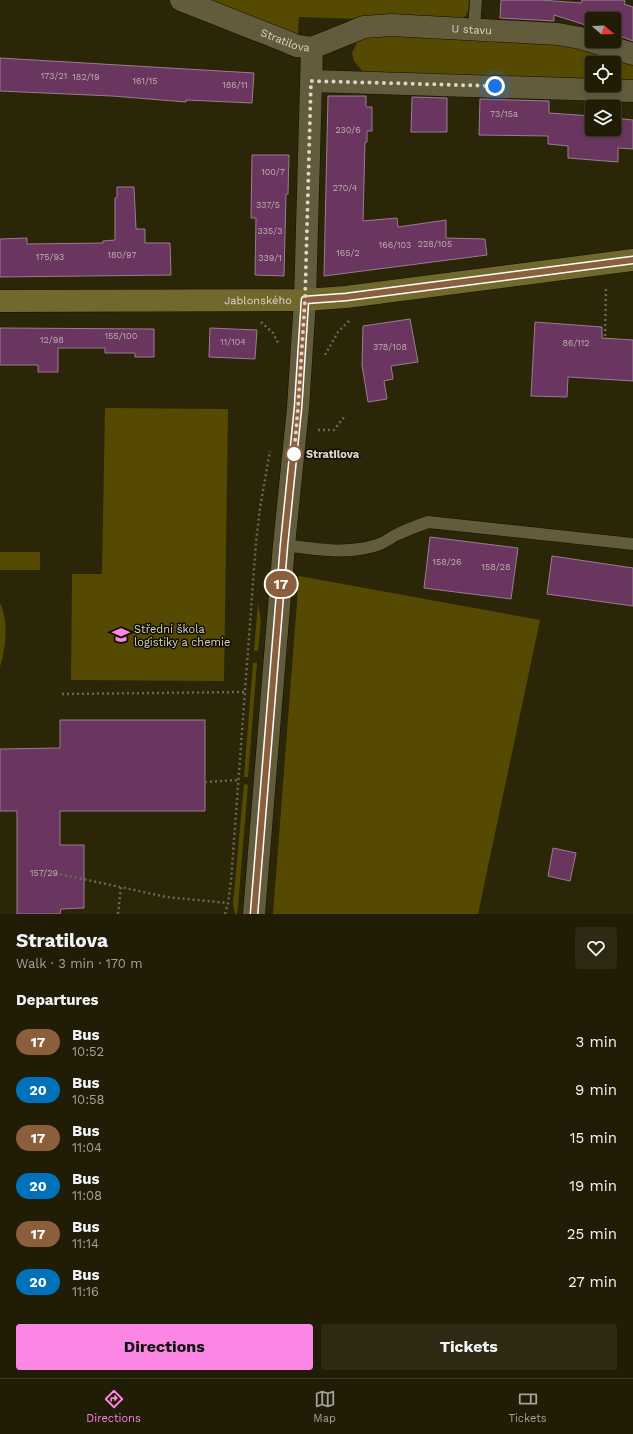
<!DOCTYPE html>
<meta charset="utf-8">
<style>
body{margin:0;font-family:"Work Sans",sans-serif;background:#2d2913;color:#f1f3f6;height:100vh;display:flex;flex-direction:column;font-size:15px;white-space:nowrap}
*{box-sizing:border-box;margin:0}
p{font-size:13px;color:#a2a19a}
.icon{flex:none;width:22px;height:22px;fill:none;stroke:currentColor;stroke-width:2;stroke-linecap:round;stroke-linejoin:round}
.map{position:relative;height:914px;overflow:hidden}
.details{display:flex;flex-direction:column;background:#201c05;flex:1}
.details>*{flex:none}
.badge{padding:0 8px;border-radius:13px;font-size:14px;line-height:26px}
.needle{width:26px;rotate:109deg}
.buttons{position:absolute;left:585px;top:12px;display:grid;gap:8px}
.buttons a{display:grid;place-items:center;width:36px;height:36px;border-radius:4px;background:#201c05;box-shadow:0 2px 6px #0003,0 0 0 1px #3d3a27;font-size:20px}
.you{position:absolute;width:20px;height:20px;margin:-10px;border:3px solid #fff;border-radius:50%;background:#1a73e8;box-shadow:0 0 0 6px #1a73e833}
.map>.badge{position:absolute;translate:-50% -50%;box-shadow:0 0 0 2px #fff}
h2{padding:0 16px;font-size:15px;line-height:36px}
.round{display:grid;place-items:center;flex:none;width:42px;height:42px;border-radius:4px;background:#2d2913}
.overview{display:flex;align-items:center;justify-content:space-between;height:68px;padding:0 16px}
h1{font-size:19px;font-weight:700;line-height:30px}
.cta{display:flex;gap:8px;margin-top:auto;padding:8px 16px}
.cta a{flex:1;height:46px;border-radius:4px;background:#fc86e3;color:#111;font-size:16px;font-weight:700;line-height:46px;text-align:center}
.cta a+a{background:#2d2913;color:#f1f3f6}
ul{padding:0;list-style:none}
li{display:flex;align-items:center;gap:12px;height:48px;padding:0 16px}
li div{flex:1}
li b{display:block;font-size:15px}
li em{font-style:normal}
li .badge{min-width:44px;font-weight:700;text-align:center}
.menu{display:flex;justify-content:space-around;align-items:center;height:56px;border-top:1px solid #3d3a27;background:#201c05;font-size:11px;color:#a2a19a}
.menu a{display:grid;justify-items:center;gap:2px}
.menu .on{color:#fc86e3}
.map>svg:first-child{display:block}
.green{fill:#564a02}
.building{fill:#6a365f;stroke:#997c92}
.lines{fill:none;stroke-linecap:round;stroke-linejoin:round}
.lane-casing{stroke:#130f00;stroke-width:13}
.street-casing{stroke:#130f00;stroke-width:23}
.secondary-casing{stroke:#130f00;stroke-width:23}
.path{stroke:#6d6950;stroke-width:2.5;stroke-dasharray:2 3;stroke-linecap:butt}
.lane{stroke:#625c3d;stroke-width:12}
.street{stroke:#625c3d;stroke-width:22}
.secondary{stroke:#71682e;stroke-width:22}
.line-casing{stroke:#fff;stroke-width:9}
.line{stroke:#8b5e3c;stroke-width:6}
.walk{stroke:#dad7c6;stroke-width:4;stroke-dasharray:0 7.2}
.stop-dot{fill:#fff;stroke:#8b5e3c;stroke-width:2}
.labels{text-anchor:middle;stroke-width:3;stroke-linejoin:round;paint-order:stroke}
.number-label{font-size:9px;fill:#beafac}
.street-label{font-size:11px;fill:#dad7c6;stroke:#110f04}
.stop-label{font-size:11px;font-weight:bold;fill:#dad7c6;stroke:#110f04;text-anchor:start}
.poi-label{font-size:11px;fill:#dad7c6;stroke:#110f04;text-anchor:start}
</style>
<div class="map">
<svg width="633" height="914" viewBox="0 0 633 914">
<rect width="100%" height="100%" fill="#2b2607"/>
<g class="green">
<path d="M 184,0 L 469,0 C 468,11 469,16 458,22 L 299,17 L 298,34 Z"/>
<path d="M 366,35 L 560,41 L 633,62 L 633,85 L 614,84 L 614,63 L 592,63 L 592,83 L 363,72 L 354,61 L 352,53 L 358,40 Z"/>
<path d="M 105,408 L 228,409 L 224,681 L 71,680 L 72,574 L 102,574 Z"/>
<rect x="0" y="552" width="40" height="18"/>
<path d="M 299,576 L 540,620 L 478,914 L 273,914 Z"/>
<path d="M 0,603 C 9,623 6,646 0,667 Z"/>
<path d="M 258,603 L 261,621 L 258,651 L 254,651 Z"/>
<path d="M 253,663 L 257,663 L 248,777 L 244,777 Z"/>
<path d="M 244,784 L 248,785 L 238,906 L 237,914 L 235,914 L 233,904 Z"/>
</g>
<g class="building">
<path d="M 501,0 L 541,0 L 581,3 L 582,0 L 625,0 L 624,4 L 633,7 L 633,41 L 614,34 L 614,19 L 592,19 L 592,27 L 554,15 L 554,21 L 500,18 Z"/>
<path d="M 0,58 L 254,73 L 252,103 L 186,100 L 186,102 L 112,96 L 0,91 Z"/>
<path d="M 328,96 L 366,96 L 366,107 L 372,107 L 372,131 L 367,131 L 367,142 L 365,142 L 363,221 L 397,218 L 398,227 L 446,220 L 446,238 L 485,239 L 487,255 L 324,276 Z"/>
<path d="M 412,97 L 447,98 L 447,132 L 411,132 Z"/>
<path d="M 480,99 L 549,101 L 549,113 L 592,116 L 592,129 L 614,129 L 614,118 L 633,120 L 633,149 L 618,148 L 618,162 L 568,158 L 568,146 L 548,144 L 548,136 L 479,135 Z"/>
<path d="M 252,155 L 289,155 L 288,194 L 286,194 L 284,276 L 255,275 L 256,218 L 251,218 Z"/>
<path d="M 117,187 L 134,187 L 136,229 L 145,229 L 145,243 L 170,243 L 171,275 L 0,277 L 0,239 L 27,238 L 27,244 L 103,243 L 103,241 L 115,240 L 115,198 L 117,197 Z"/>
<path d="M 410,319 L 418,362 L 391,366 L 393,379 L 384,381 L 387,399 L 368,402 L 362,365 L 363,326 Z"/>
<path d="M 535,322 L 602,327 L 602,338 L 633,340 L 633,381 L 568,377 L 567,397 L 531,396 Z"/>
<path d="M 0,328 L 154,329 L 154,357 L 135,357 L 135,353 L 105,353 L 105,348 L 58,348 L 58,372 L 38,372 L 38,365 L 0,365 Z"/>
<path d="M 210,328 L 257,330 L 255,359 L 209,357 Z"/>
<path d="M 430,537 L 518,548 L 511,599 L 424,588 Z"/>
<path d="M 552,556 L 633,568 L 633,606 L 547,594 Z"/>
<path d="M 60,720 L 205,720 L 205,811 L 60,811 L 60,845 L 84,845 L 84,908 L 61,909 L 60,914 L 17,914 L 17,811 L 0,811 L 0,749 L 60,748 Z"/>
<path d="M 553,848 L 576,853 L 570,881 L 548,876 Z"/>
</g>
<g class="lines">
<g class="lane-casing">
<g id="lane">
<path d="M 474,29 L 476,0"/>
<path d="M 284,545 C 315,549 347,555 377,545 C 384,543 390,538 396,535 C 406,530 417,526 428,522 L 633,544"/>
</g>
</g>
<g class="street-casing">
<g id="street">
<path id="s1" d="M 181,0 L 285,41 L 297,46 L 312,48"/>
<path id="s2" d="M 312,48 L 364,27 L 391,25 L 558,34 L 580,38 L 633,54"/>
<path d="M 311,81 L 633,91"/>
<path d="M 254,914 L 284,545 L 298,408 L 305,300 L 312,48"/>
</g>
</g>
<g class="secondary-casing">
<g id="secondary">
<path id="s3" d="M 0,301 L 305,300 L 346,297 L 633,260"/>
</g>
</g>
<g class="path">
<path d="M 261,322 L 273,333 L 279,345"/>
<path d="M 605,336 L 606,286"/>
<path d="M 325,355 L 338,332 L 351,319"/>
<path d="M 318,430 L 334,430 L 345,416"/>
<path d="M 62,694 L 245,692"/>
<path d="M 205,782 L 238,780"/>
<path d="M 60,874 L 120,887"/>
<path d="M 118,914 L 121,887 L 166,897 L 228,903"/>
<path d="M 225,914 L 228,903 L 231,881 L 256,542 L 260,508 L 270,451"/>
</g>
<use href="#lane" class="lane"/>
<use href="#street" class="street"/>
<use href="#secondary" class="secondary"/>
</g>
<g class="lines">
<g class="line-casing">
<path id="line" d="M 254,914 L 284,545 L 298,408 L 305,300 L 346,297 L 633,260"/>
</g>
<use href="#line" class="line"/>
<path class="walk" d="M 294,454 L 298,408 L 305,300 L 311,81 L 495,86"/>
</g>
<defs>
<g id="school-bare" transform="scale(1.38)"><path d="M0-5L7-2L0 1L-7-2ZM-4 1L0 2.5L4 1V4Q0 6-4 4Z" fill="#fc86e3" stroke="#110f04" stroke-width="2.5" paint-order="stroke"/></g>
</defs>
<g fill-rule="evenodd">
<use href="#school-bare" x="121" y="635"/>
</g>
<circle class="stop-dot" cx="294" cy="454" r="8"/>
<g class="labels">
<g class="number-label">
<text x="54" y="79">173/21</text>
<text x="86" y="80">182/19</text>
<text x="145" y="84">161/15</text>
<text x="235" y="88">186/11</text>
<text x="504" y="117">73/15a</text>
<text x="348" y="133">230/6</text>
<text x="273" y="175">100/7</text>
<text x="345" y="191">270/4</text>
<text x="268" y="208">337/5</text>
<text x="270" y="234">335/3</text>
<text x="435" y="247">228/105</text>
<text x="395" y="248">166/103</text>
<text x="348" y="256">165/2</text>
<text x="122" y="258">180/97</text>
<text x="50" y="260">175/93</text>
<text x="270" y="261">339/1</text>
<text x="121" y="339">155/100</text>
<text x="52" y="343">12/98</text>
<text x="233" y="345">11/104</text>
<text x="576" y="346">86/112</text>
<text x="390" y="350">378/108</text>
<text x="447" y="565">158/26</text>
<text x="496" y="570">158/28</text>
<text x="44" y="876">157/29</text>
</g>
<g class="street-label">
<text dy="4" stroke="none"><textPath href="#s2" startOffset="164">U stavu</textPath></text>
<text dy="4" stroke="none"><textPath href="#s1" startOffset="112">Stratilova</textPath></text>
<text dy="4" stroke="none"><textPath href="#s3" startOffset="258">Jablonského</textPath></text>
</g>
<g class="stop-label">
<text x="306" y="458">Stratilova</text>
</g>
<g class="poi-label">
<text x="134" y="633">Střední škola<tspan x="134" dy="13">logistiky a chemie</tspan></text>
</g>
</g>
</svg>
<div class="buttons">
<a><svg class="needle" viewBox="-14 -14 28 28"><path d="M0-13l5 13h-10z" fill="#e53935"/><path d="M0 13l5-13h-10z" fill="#a2a19a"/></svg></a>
<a><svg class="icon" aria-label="locate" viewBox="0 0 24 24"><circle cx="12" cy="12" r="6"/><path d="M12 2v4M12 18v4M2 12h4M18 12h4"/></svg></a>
<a><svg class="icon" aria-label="layers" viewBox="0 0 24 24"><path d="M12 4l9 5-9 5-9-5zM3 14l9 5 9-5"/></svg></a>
</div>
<div class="you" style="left:495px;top:86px"></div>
<b class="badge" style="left:281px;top:584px;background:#8b5e3c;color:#fff">17</b>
</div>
<section class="details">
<div class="overview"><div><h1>Stratilova</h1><p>Walk · 3 min · 170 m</p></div><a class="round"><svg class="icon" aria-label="heart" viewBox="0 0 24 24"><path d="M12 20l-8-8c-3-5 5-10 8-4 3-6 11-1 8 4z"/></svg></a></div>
<h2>Departures</h2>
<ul>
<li><span class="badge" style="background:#8b5e3c;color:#fff">17</span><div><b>Bus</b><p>10:52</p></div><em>3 min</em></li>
<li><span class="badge" style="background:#0072bc;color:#fff">20</span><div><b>Bus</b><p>10:58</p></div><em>9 min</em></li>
<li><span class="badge" style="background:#8b5e3c;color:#fff">17</span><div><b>Bus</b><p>11:04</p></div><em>15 min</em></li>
<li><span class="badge" style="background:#0072bc;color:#fff">20</span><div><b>Bus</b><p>11:08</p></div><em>19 min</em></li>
<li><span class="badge" style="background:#8b5e3c;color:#fff">17</span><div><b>Bus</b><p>11:14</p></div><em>25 min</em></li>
<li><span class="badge" style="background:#0072bc;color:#fff">20</span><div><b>Bus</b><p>11:16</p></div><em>27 min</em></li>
</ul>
<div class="cta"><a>Directions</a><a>Tickets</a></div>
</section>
<nav class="menu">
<a class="on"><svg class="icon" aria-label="directions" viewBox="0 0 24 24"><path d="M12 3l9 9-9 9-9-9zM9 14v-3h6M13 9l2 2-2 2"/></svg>Directions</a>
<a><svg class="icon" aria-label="map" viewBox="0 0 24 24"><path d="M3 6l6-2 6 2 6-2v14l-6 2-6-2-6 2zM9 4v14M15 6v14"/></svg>Map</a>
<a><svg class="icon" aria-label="tickets" viewBox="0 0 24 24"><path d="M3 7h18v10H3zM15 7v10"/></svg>Tickets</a>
</nav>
